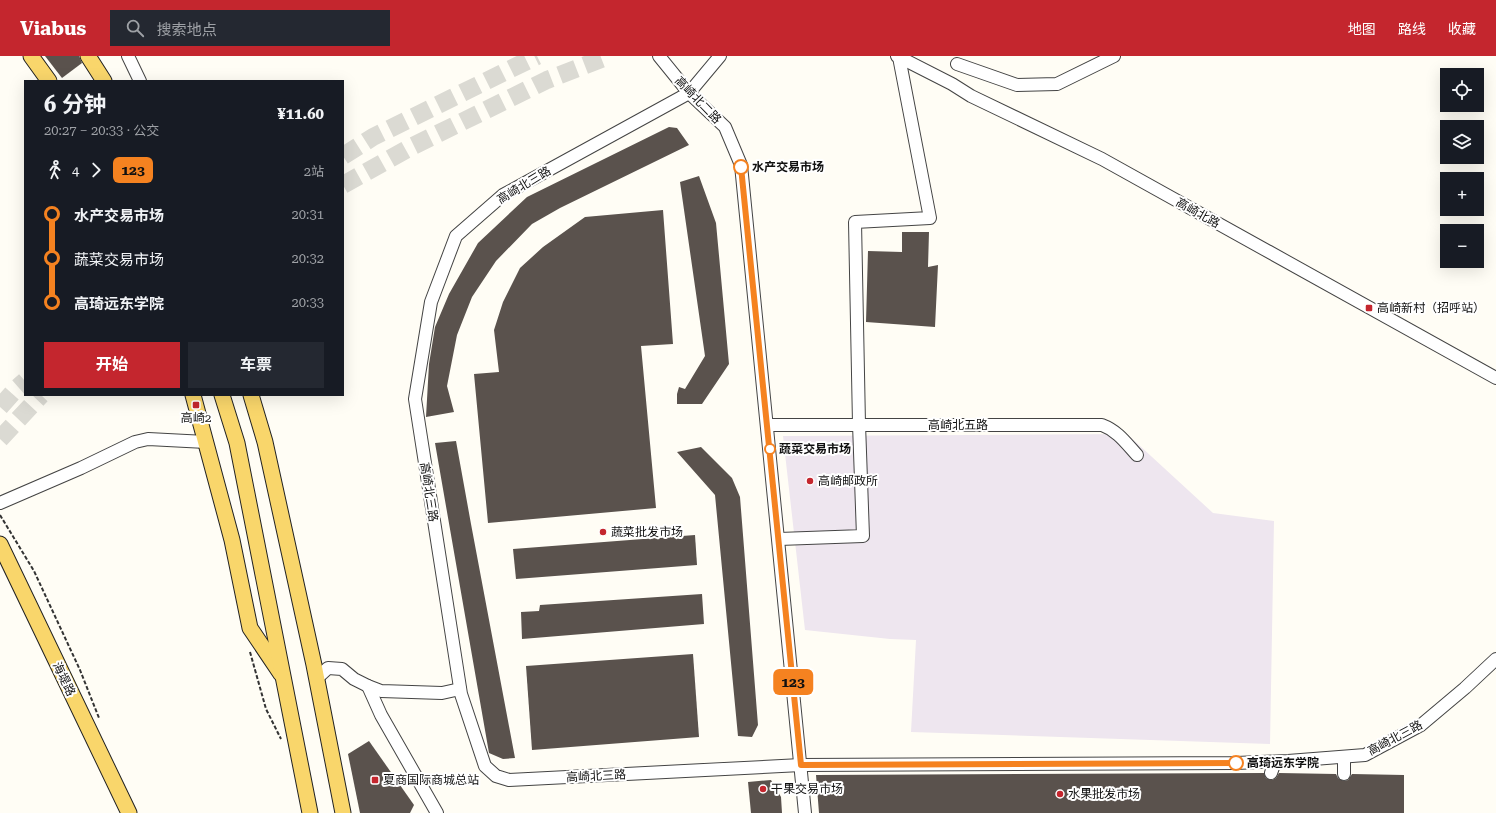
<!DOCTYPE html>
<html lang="zh">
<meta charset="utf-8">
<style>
body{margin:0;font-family:"Roboto Serif","Noto Sans SC",serif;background:#242831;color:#f1f3f6;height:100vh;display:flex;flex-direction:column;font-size:15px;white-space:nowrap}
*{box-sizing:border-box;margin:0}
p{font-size:13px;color:#9ea1a6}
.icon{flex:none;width:22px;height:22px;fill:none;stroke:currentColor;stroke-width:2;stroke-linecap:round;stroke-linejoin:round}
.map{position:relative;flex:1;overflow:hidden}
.panel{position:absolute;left:24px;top:24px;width:320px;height:316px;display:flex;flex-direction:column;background:#171b24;border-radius:0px;box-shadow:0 4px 16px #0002}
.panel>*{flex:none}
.badge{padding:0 8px;border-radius:6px;font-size:14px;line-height:26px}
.fabs{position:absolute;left:1440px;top:12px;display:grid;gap:8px}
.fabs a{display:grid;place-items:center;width:44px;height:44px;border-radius:0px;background:#171b24;box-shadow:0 4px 16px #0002;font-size:20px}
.map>.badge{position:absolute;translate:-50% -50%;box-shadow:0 0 0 2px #fff}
.legs{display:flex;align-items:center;gap:6px;height:44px;padding:0 20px;font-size:13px}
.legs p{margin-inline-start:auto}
.overview{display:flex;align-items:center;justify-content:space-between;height:68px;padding:0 20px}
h1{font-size:22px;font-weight:700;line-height:30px}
.button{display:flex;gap:8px;margin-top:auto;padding:8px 20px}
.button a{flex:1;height:46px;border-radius:0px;background:#c4262e;color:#fff;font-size:16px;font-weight:700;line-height:46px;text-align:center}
.button a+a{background:#242831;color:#f1f3f6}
ul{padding:0 20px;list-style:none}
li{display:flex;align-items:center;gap:14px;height:44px;font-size:15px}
li i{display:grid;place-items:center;width:6px;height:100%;margin:0 5px;background:currentColor}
li i::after{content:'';width:10px;height:10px;margin:-5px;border:3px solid;border-radius:50%;background:#171b24}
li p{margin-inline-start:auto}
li:first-child i{background:linear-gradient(#0000 50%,currentColor 0)}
li:last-child i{background:linear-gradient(currentColor 50%,#0000 0)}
header{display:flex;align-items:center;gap:24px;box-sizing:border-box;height:56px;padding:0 20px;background:#c4262e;color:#fff}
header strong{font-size:19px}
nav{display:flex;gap:22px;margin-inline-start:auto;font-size:14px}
.search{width:280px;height:36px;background:#242831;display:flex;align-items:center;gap:10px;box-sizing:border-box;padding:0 14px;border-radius:0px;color:#9ea1a6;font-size:15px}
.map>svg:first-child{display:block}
.industrial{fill:#eee6ef}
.building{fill:#5a524d}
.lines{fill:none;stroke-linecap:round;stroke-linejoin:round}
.highway-tunnel{stroke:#dbdad3;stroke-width:18;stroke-dasharray:18 9;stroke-linecap:butt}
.minor-casing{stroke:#444;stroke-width:14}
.major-casing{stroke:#222;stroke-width:17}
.path{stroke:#333;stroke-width:2;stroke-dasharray:4 2;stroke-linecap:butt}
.minor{stroke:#fff;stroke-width:12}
.major{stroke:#f9d66b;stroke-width:15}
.line-1-casing{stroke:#fff;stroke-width:9}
.line-1{stroke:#f58220;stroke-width:6}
.stop-1-dot{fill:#fff;stroke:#f58220;stroke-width:2}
.poi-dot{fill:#c4262e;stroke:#fff;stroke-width:1.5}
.labels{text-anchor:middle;stroke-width:4;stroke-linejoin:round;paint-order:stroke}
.street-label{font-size:12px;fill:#111;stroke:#fff}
.stop-label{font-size:12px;font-weight:bold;fill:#111;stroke:#fff;text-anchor:start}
.poi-label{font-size:12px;fill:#111;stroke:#fff;text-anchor:start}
</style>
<header>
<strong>Viabus</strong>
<div class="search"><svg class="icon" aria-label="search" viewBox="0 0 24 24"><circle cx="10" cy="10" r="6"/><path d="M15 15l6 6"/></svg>搜索地点</div>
<nav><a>地图</a><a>路线</a><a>收藏</a></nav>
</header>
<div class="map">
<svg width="1496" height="757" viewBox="0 0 1496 757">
<rect width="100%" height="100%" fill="#fffdf5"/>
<path class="industrial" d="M 1127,378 L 1213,457 L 1274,465 L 1270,688 L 911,676 L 916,584 L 890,583 L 805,574 L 783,380 Z"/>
<g class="building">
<path d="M 45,0 L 79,0 L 82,7 L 62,22 Z"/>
<path d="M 669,71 L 677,72 L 689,89 L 560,152 L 532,168 L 496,205 L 472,241 L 457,279 L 447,330 L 454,356 L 426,361 L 429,308 L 435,271 L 449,238 L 478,187 L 527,141 Z"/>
<path d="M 699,120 L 716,167 L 729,308 L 702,348 L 677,348 L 677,338 L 679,331 L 685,333 L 705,300 L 680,126 Z"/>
<path d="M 663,154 L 673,288 L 641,290 L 656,452 L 488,467 L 474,318 L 499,316 L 494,274 L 503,246 L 520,212 L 543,191 L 585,161 Z"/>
<path d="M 902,176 L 929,176 L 928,211 L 938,209 L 935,271 L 866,266 L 868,195 L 902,196 Z"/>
<path d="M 456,385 L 471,468 L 515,702 L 503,703 L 489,697 L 435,387 Z"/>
<path d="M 701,391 L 732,422 L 740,441 L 758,669 L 752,681 L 738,680 L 715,439 L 677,396 Z"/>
<path d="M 695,479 L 697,509 L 516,523 L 513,493 Z"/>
<path d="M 702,538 L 704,568 L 522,583 L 521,556 L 539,555 L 540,549 Z"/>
<path d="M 693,598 L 699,681 L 532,694 L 526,610 Z"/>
<path d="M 369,685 L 414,749 L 410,757 L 360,757 L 348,698 Z"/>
<path d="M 1264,717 L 1266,722 L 1272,724 L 1276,722 L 1279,717 L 1336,718 L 1338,722 L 1344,725 L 1348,724 L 1352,718 L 1404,719 L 1404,757 L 819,757 L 816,719 Z"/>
<path d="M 771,724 L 781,741 L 782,757 L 751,757 L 748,726 Z"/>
</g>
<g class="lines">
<g class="highway-tunnel">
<path d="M 343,100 L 373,81 L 537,0"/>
<path d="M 343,129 L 411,91 L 547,24 L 609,0"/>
<path d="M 0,351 L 17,332 L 25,325"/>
<path d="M 0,383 L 41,339"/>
</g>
<g class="minor-casing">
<g id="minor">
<path d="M 128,0 L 140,25"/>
<path d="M 659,0 L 689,37 L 725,71 L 741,109 L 805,757"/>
<path d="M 720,0 L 689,37 L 503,139 L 456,180 L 431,246 L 415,343 L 461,638 L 485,710 L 496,720 L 509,724 L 801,709 L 1236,707 L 1288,705 L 1365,699 L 1421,669 L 1465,632 L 1496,603"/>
<path d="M 897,0 L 952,28 L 971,40 L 1102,103 L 1496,322"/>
<path d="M 957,8 L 1017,29 L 1057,28 L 1114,0"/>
<path d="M 767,369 L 1102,369 C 1118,375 1126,387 1137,399"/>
<path d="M 0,447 L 81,412 L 135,386 L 148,383 L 206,386"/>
<path d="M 779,483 L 863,480 L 859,368 L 855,166 L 930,162 L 899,1"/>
<path d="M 316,623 L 328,612 L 342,613 L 354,623 L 368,630 L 381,635 L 442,637 L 460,633"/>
<path d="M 368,630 L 381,659 L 437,757"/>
<path d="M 1271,717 L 1275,706"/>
<path d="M 1344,718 L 1344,701"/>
</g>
</g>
<g class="major-casing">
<g id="major">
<path d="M 31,0 L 49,25"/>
<path d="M 88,0 L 104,25"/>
<path d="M 193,339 L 232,484 L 250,572 L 281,618"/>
<path d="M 222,339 L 237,387 L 310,757"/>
<path d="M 251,339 L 265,386 L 314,609 L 343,757"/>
<path d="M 0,488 L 129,757"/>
</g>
</g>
<g class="path">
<path d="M 0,459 L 34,515 L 80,614 L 99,662"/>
<path d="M 250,596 L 266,653 L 281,683"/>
</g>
<use href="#minor" class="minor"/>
<use href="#major" class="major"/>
</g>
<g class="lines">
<g class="line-1-casing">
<path id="line-1" d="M 741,111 L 801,709 L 1236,707"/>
</g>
<use href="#line-1" class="line-1"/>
</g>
<g class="stop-1-dot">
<circle cx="741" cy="111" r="7"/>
<circle cx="770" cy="393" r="5"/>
<circle cx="1236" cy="707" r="7"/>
</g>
<g class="poi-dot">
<rect x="1365" y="248" width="8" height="8" rx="2"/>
<rect x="192" y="345" width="8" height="8" rx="2"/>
<circle cx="810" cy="425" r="4"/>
<circle cx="603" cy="476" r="4"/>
<rect x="371" y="720" width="8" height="8" rx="2"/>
<circle cx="763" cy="733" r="4"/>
<circle cx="1060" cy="738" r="4"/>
</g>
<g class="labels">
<g class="street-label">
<text transform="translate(698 44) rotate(46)" y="4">高崎北二路</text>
<text transform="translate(524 129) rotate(-31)" y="4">高崎北三路</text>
<text transform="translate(1198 157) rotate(29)" y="4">高崎北路</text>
<text x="958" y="373">高崎北五路</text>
<text transform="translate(429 436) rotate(81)" y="4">高崎北三路</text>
<text transform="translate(64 623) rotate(64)" y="4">海堤路</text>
<text transform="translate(1395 682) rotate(-28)" y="4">高崎北三路</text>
<text transform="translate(596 720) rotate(-3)" y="4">高崎北三路</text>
</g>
<g class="stop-label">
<text x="752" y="115">水产交易市场</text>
<text x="779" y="397">蔬菜交易市场</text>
<text x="1247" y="711">高琦远东学院</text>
</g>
<g class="poi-label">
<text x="1377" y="256">高崎新村（招呼站）</text>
<text x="196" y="366" text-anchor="middle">高崎2</text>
<text x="818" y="429">高崎邮政所</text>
<text x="611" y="480">蔬菜批发市场</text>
<text x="383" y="728">夏商国际商城总站</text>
<text x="771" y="737">干果交易市场</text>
<text x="1068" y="742">水果批发市场</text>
</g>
</g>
</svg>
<div class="fabs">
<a><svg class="icon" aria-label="locate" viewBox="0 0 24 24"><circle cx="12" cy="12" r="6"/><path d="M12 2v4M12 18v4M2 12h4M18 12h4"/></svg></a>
<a><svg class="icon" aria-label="layers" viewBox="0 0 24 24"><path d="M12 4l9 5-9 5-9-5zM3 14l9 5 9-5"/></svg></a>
<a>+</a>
<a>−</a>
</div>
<b class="badge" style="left:793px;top:626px;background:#f58220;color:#111">123</b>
<section class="panel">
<div class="overview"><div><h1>6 分钟</h1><p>20:27 – 20:33 · 公交</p></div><b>¥11.60</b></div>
<div class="legs"><svg class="icon" aria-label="walk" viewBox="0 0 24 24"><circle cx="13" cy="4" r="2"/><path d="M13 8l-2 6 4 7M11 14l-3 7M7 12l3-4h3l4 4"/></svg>4<svg class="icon" aria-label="forward" viewBox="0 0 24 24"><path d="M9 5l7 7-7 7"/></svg><b class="badge" style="background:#f58220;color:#111">123</b><p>2站</p></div>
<ul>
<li><i style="color:#f58220"></i><b>水产交易市场</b><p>20:31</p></li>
<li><i style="color:#f58220"></i><span>蔬菜交易市场</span><p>20:32</p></li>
<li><i style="color:#f58220"></i><b>高琦远东学院</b><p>20:33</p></li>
</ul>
<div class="button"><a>开始</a><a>车票</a></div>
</section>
</div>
